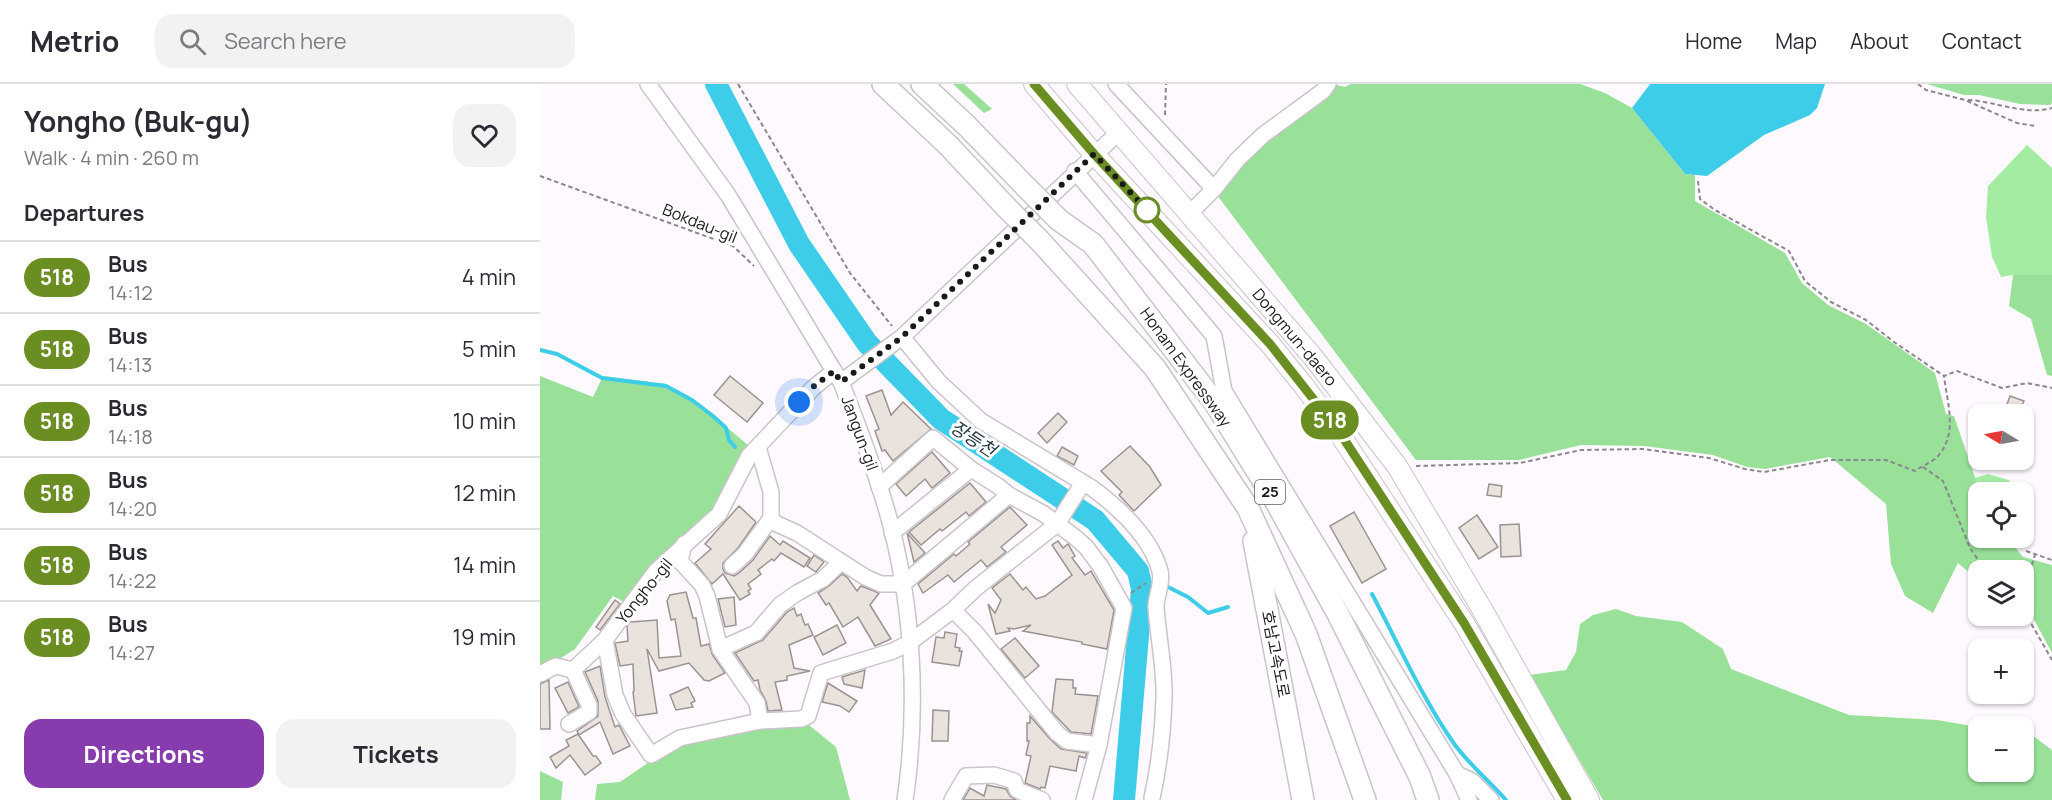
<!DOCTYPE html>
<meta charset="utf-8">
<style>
body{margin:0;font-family:Manrope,"Noto Sans KR",sans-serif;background:#f2f2f3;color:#2b2b33;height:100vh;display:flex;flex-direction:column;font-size:22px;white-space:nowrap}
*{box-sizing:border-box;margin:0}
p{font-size:20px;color:#7c7c81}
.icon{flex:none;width:33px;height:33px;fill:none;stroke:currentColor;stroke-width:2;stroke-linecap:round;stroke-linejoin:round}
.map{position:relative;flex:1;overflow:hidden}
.panel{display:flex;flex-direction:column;background:#fff;width:540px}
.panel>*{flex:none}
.badge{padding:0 12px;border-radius:20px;font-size:21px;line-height:39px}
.needle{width:39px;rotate:280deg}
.fabs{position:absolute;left:1428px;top:320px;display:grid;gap:12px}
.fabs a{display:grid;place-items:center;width:66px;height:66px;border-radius:12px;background:#fff;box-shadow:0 2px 4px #0004;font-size:30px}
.you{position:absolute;width:30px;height:30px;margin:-15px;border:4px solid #fff;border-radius:50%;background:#1a73e8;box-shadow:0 0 0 9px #1a73e833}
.map>.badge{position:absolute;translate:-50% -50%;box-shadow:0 0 0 3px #fff}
h2{padding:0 24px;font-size:22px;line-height:54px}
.round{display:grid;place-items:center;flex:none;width:63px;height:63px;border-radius:18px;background:#f2f2f3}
.headline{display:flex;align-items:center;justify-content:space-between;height:102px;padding:0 24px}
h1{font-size:28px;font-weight:700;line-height:45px}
.primary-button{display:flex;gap:12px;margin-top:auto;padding:12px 24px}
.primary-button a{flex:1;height:69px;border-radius:18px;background:#873cad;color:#fff;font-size:24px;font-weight:700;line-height:69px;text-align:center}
.primary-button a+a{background:#f2f2f3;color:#2b2b33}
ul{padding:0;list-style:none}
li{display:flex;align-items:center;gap:18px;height:72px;padding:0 24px;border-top:2px solid #e1e1e2}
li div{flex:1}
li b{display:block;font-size:22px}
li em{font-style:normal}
li .badge{min-width:66px;font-weight:700;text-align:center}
header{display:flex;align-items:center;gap:36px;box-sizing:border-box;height:84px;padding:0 30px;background:#fff;border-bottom:2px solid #e1e1e2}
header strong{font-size:28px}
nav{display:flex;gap:33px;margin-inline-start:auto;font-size:21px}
.search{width:420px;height:54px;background:#f2f2f3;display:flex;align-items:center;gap:15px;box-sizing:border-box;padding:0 21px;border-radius:18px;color:#7c7c81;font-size:22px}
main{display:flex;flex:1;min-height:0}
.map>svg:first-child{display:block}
.green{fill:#a5eca3}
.forest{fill:#99e198}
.water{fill:#3ecde8}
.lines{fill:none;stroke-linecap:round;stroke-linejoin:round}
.stream{stroke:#3ecde8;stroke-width:4}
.river{stroke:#3ecde8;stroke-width:22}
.building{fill:#e9e2dd;stroke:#9a938f;stroke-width:1.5}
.minor-casing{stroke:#c9c4ca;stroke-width:18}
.major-casing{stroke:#c9c4ca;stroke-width:22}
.highway-casing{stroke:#c9c4ca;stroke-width:24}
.path{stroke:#8b888c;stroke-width:2;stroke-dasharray:4.5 3;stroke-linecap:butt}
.minor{stroke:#fff;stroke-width:15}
.major{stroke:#fff;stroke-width:20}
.highway{stroke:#fff;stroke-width:21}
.highway-bridge-casing{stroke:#c9c4ca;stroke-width:24;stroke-linecap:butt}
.highway-bridge{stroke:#fff;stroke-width:21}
.line-casing{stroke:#fff;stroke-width:14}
.line{stroke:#6b8e23;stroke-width:9}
.walk{stroke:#1b191b;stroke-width:6;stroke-dasharray:0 10.8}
.stop-dot{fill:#fff;stroke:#6b8e23;stroke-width:3}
.labels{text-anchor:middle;stroke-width:6;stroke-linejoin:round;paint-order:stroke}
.shield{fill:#fff;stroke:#5f5e5f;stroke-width:1.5}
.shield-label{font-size:15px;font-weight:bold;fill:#1b191b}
.street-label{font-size:16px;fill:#1b191b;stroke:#fff}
.water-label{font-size:18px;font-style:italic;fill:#233b40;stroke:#fff}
</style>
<header>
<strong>Metrio</strong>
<div class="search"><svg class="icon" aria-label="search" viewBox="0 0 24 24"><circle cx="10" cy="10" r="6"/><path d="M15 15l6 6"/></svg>Search here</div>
<nav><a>Home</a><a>Map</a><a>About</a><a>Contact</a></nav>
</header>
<main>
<section class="panel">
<div class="headline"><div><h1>Yongho (Buk-gu)</h1><p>Walk · 4 min · 260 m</p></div><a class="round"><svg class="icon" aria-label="heart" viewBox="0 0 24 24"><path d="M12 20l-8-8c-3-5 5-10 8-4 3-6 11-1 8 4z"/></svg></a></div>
<h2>Departures</h2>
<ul>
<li><span class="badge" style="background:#6b8e23;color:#fff">518</span><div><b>Bus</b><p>14:12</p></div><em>4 min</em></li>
<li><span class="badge" style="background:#6b8e23;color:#fff">518</span><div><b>Bus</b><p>14:13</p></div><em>5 min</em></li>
<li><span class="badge" style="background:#6b8e23;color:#fff">518</span><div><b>Bus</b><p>14:18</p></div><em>10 min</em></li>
<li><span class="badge" style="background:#6b8e23;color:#fff">518</span><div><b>Bus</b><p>14:20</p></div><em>12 min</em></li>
<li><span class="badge" style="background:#6b8e23;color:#fff">518</span><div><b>Bus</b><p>14:22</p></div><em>14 min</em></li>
<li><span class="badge" style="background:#6b8e23;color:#fff">518</span><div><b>Bus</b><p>14:27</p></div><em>19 min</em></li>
</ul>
<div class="primary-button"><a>Directions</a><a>Tickets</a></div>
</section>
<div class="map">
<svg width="1512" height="716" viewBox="0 0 1512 716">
<rect width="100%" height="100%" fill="#fef9ff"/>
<g class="green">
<path d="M 1487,61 L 1512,84 L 1512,191 L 1473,191 L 1461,193 L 1452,173 L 1446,133 L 1448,102 Z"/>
<path d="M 1448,390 L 1469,396 L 1473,408 L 1440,408 L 1435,394 Z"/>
</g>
<g class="forest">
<path d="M 413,0 L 424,0 L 452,25 L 444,29 Z"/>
<path d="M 793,0 L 805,3 L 811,0 L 1040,0 L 1065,9 L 1092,24 L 1145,90 L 1155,91 L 1155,117 L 1245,169 L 1262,199 L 1288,221 L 1326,240 L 1395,289 L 1406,330 L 1414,332 L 1440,408 L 1438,408 L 1438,453 L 1467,453 L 1483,473 L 1512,481 L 1512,569 L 1492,532 L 1484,527 L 1484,486 L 1438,486 L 1438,496 L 1418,479 L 1393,529 L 1365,512 L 1351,480 L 1346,420 L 1290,373 L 1225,385 L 1207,383 L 1173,371 L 1104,362 L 1041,361 L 979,376 L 876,376 L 677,111 L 701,79 Z"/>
<path d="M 1387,0 L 1512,0 L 1512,19 L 1510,21 L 1480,20 L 1439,11 L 1424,11 Z"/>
<path d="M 1473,191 L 1512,191 L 1512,292 L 1507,291 L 1491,235 L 1469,222 Z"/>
<path d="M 0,292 L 53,313 L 63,292 L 126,300 L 153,315 L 208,361 L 199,373 L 175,427 L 88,520 L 73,512 L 35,565 L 18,576 L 0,583 Z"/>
<path d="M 1076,525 L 1096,532 L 1142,538 L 1183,565 L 1191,585 L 1309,631 L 1397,636 L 1432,642 L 1462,635 L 1480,642 L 1438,642 L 1438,687 L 1484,687 L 1484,645 L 1512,666 L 1512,716 L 1063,716 L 989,591 L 1026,586 L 1036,568 L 1040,540 L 1053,531 Z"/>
<path d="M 269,641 L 296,663 L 310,716 L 55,716 L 57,700 L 80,698 L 141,656 L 220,642 Z"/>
<path d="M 0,687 L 23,698 L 21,716 L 0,716 Z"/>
</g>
<path class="water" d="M 1110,0 L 1285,0 L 1277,24 L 1270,31 L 1224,51 L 1167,92 L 1145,90 L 1092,24 Z"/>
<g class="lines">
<g class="stream">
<path d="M 0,266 L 17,270 L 62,294 L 126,302 L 152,316 L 173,332 L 186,344 L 189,356 L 195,363"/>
<path d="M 628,503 L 648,513 L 668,529 L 688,523"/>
<path d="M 602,505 L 614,499"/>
<path d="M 832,510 C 858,559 883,616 915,661 C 930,681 949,697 966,716"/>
<path d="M 585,714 L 589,716"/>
</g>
<path class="river" d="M 176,0 L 259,160 L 327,259 L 401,335 L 555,436 L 598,487 L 602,505 L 584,716"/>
</g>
<g class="building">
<path d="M 190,292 L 223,319 L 207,338 L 174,311 Z"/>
<path d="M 342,306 L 351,331 L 363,318 L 391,345 L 353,377 L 345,366 L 342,367 L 335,347 L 339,345 L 326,312 Z"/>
<path d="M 1470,312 L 1484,317 L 1478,330 L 1465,326 Z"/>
<path d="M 518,329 L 527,338 L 507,359 L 498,349 Z"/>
<path d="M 590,362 L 610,383 L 621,401 L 594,427 L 579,411 L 582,408 L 561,387 Z"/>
<path d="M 522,363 L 538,372 L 534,381 L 517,372 Z"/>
<path d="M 392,368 L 410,389 L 392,404 L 385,395 L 366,412 L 356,400 Z"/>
<path d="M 430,399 L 446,418 L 429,432 L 426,428 L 402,447 L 400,445 L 381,461 L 369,448 Z"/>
<path d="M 949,400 L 962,402 L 961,413 L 947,411 Z"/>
<path d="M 199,422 L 216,438 L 198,464 L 183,479 L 183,485 L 185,489 L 194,492 L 199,489 L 213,476 L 230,452 L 240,461 L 243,457 L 270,474 L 264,483 L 241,469 L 234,477 L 232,475 L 218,486 L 221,490 L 208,500 L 211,505 L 208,507 L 210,510 L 200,516 L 183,490 L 172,500 L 155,479 L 171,465 L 165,460 Z"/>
<path d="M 470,423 L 487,441 L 461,463 L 466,468 L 447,483 L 441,476 L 414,498 L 408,491 L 383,509 L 378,500 L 414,470 L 416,472 L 430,460 L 428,458 Z"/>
<path d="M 814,428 L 846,485 L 822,499 L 790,442 Z"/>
<path d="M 937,431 L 958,463 L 939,475 L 919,444 Z"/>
<path d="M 979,440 L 981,472 L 961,473 L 960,441 Z"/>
<path d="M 367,449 L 385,469 L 374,478 Z"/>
<path d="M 518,457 L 523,464 L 528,460 L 535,472 L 532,474 L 545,491 L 551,487 L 574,526 L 567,565 L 542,560 L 542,558 L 483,547 L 491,541 L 474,545 L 468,544 L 470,547 L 456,550 L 448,520 L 455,529 L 461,516 L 452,504 L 470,490 L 483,506 L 486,503 L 496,515 L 505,512 L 532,491 L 512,461 Z"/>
<path d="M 274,471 L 284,478 L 276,488 L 267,482 Z"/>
<path d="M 302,490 L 307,493 L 317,507 L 321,502 L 339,509 L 330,521 L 351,555 L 335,562 L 318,533 L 303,543 L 289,519 L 286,521 L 278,509 L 289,502 Z"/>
<path d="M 146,508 L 153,534 L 156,534 L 161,562 L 169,560 L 172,570 L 185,589 L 169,597 L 164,596 L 149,579 L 119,587 L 107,565 L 117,629 L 96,632 L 93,608 L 94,607 L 93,580 L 80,582 L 75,559 L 88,557 L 87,542 L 90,538 L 117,536 L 119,574 L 141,572 L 135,535 L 131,536 L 127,517 L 130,511 Z"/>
<path d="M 194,513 L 196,541 L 185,543 L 178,515 Z"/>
<path d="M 75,516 L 80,520 L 60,546 L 56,543 Z"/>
<path d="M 254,524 L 257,532 L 261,530 L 265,541 L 268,540 L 273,551 L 249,561 L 254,584 L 270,587 L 247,592 L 247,596 L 235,598 L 242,626 L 228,627 L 226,617 L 220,606 L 218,596 L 214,597 L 195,569 L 223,556 L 247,528 Z"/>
<path d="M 297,541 L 306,559 L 283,571 L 274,553 Z"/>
<path d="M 405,548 L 417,550 L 415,563 L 420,564 L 419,567 L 422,567 L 419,582 L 392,578 L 396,553 L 404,554 Z"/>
<path d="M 475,554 L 499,582 L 485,594 L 461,565 Z"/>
<path d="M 60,582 L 65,613 L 75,643 L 79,641 L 90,662 L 73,670 L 60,638 L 39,651 L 37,647 L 58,632 L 58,617 L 45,588 Z"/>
<path d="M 325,586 L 322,604 L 304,600 L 302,593 Z"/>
<path d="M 516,595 L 533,596 L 533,604 L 536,604 L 535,610 L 558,612 L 551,650 L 531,648 L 512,628 Z"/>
<path d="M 9,596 L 10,645 L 0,645 L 0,600 Z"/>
<path d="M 28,598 L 39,623 L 28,629 L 15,604 Z"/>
<path d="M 288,599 L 317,617 L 309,628 L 300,622 L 282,618 Z"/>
<path d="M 148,603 L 155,617 L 151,619 L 153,623 L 136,626 L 130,611 Z"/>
<path d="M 393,626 L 409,627 L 408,657 L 392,657 Z"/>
<path d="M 490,632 L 510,655 L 521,665 L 547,669 L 545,674 L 539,672 L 536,687 L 510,682 L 505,704 L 501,703 L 500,705 L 485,699 L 491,672 L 486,671 L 489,657 L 487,657 L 487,639 L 490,639 Z"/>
<path d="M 38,650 L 53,672 L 56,672 L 61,679 L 45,691 L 30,671 L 16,684 L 10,673 L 29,662 L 26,656 Z"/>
<path d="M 447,701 L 466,705 L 470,712 L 476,716 L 423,716 L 430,704 L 444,712 Z"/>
</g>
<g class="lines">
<g class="minor-casing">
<g id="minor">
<path d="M 108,0 L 188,111 L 294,287 L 301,298 C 318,341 334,383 347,427 C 373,519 379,621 365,716"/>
<path d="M 576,0 L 674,105 L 650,129"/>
<path d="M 535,87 L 674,252 L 684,307 L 917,690 L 932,697 L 951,716"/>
<path d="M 674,105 L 697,76 L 723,51 L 783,7 L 788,0"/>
<path d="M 362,253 L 399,298 L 441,337 L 552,404 C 579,424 611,453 620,487 C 623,499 616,512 616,523 C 618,553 625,584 624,614 C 623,647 619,682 612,714"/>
<path d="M 301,298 L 362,253 L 580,47"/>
<path d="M 218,363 L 231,408 L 231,434 L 235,439 L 257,449 L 325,493 L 341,500 L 363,500 L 469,411"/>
<path d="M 339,403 L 393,354 L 431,385 L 458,402 L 469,411 L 504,430 L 536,454 L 546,463 L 561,483 L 584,524 L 559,661 L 544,716"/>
<path d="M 352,449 L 431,385"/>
<path d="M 144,460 L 140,477 L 162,501 L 167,512 L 180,565 L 217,619 L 220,637"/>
<path d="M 192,482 L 205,470 L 231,434"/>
<path d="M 413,526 L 435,548 L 517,649 L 527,657 L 559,661"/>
<path d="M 65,556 L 75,611 L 83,630 L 111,671 L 140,654 L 220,637 L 261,635 L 268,632 L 281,589 L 353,567 L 369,559 L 413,526 L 436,504 L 517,440 L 543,399"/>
<path d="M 180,565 L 216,549 L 240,521 L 257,509 L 283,495 L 301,478"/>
<path d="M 0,590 L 16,582 L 33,586"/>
<path d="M 29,640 L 49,628 L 49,621 L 33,586 L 65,556 L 116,487 L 179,430 L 209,372 L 273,304 L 294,287"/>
<path d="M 917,690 L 929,716"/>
<path d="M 412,716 L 426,692 L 454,691 L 474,697 L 477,706 L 502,716"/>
</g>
</g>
<g class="major-casing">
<g id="major">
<path d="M 494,0 L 554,70 L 730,260 L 764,302 L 799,349 L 924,539 L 1027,716"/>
<path d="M 537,0 L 773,273 L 857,382 L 942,525 L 1049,716"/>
</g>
</g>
<g class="highway-casing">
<g id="highway">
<path d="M 343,0 L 408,61 L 466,123"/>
<path d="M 382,0 L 427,42 L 486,103"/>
<path d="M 519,136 L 553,160 L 675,319 L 735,416 L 798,530 L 880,693 L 888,716"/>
<path d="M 500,157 L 615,284 L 708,424 L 766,550 L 825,716"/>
<path d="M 714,457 L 763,716"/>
</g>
</g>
<g class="path">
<path d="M 198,0 L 310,189 L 352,242"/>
<path d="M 1378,0 L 1386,6 L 1425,16 L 1477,39 L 1495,42"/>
<path d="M 1428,16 C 1455,17 1485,32 1512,24"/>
<path d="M 625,31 L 626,0"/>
<path d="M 0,92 L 193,162 L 214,182"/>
<path d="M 1158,97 L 1160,115 L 1175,126 L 1249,167 L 1265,197 L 1291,218 L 1326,236 L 1354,258 L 1404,292 L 1417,287 L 1462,304 L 1487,299 L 1512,304"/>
<path d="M 876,382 L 980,379 L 1041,366 L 1103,365 L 1169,374 L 1205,385 L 1224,388 L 1290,376 L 1346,376 L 1375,387 C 1382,382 1393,378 1399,371 C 1418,347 1407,319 1404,292"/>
<path d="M 1383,383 L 1403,397 L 1430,464 L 1445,486"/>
<path d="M 1486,467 L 1512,476"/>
<path d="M 1484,502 L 1486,500 L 1495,471"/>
<path d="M 591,509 L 606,499"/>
<path d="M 1484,527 L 1512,576"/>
</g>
<use href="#minor" class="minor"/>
<use href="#major" class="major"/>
<use href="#highway" class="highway"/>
<g class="highway-bridge-casing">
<g id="highway-bridge">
<path d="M 486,103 L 519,136"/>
<path d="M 466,123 L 500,157"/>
</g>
</g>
<use href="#highway-bridge" class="highway-bridge"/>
</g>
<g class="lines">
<g class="line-casing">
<path id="line" d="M 494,0 L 554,70 L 730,260 L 800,349 L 924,539 L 1027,716"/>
</g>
<use href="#line" class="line"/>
<path class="walk" d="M 259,318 L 273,303 L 294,287 L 301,298 L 362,253 L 554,70 L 607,126"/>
</g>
<circle class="stop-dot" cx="607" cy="126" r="12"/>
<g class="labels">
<rect class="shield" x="715" y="396" width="30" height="24" rx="4.5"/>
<g class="shield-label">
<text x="730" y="413">25</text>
</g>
<g class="street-label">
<text transform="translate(160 139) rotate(22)" y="6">Bokdau-gil</text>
<text transform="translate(755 253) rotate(50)" y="6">Dongmun-daero</text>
<text transform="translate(646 283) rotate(54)" y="6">Honam Expressway</text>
<text transform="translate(320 349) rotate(70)" y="6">Jangun-gil</text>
<text transform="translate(104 507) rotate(-51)" y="6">Yongho-gil</text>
<text transform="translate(736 570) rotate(79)" y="6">호남고속도로</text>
</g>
<g class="water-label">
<text transform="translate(433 355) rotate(33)" y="6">장등천</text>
</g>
</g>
</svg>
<div class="fabs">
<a><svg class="needle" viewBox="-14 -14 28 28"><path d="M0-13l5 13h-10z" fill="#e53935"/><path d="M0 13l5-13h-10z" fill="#7c7c81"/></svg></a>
<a><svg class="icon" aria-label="locate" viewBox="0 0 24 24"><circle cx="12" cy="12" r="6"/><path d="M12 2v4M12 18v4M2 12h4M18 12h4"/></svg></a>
<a><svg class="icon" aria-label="layers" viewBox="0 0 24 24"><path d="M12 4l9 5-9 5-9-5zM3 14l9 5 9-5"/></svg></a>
<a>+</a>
<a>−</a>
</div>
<div class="you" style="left:259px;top:318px"></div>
<b class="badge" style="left:790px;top:336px;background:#6b8e23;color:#fff">518</b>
</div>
</main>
